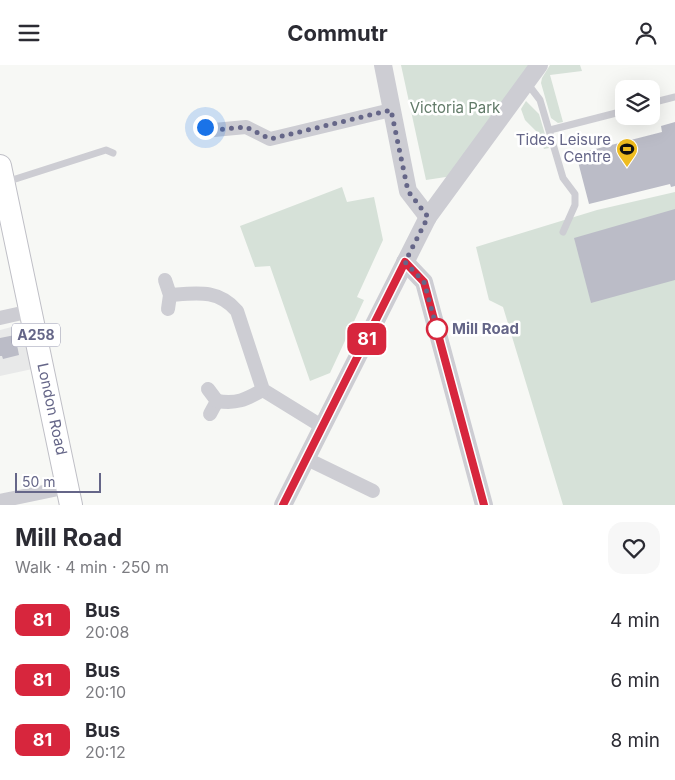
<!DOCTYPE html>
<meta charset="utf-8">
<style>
body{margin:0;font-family:Inter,sans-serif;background:#f7f7f7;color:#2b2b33;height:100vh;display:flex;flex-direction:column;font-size:19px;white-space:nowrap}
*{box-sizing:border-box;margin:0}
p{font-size:16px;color:#7c7c81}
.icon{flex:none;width:28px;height:28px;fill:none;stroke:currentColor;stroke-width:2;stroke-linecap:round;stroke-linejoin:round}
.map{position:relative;height:440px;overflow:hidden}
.panel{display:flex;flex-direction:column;background:#fff;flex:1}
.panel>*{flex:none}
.badge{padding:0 10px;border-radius:8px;font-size:18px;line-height:32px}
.fabs{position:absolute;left:615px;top:15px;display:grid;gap:10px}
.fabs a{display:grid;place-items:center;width:45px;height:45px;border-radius:10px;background:#fff;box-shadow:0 5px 20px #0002;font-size:25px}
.scale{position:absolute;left:15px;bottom:12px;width:86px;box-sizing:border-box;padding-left:5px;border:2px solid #656688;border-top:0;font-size:14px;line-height:18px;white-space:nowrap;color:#656688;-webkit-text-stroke:4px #fff;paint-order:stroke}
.you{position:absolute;width:25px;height:25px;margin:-12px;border:4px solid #fff;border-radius:50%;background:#1a73e8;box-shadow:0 0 0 8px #1a73e833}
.map>.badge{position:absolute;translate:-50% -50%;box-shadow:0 0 0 2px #fff}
.round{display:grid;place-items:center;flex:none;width:52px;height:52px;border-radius:15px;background:#f7f7f7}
.headline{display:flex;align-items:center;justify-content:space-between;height:85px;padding:0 15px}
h1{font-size:24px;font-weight:700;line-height:38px}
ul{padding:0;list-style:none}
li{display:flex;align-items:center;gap:15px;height:60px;padding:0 15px}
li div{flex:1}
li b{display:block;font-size:19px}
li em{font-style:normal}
li .badge{min-width:55px;font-weight:700;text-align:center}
header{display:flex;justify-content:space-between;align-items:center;height:65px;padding:0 15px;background:#fff;font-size:22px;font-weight:700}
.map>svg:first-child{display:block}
.built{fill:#e8e9e9}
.green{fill:#d6e1d8}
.building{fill:#bbbcc7}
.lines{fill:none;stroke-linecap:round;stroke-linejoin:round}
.primary-casing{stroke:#bfbfc6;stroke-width:24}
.service{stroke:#cdcdd3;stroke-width:7}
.minor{stroke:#cdcdd3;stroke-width:14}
.tertiary{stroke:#cdcdd3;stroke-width:18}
.primary{stroke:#fff;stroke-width:22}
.line-casing{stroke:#fff;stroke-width:11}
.line{stroke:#d7263d;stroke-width:8}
.walk{stroke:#656688;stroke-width:5;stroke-dasharray:0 9}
.stop-dot{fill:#fff;stroke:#d7263d;stroke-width:2.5}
.labels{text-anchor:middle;stroke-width:5;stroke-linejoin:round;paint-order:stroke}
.shield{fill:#fff;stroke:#9394ac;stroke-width:1}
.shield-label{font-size:14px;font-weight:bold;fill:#656688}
.park-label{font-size:15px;fill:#617a68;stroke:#fff}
.poi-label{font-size:15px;fill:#656688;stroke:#fff;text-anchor:end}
.stop-label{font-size:15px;font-weight:bold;fill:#656688;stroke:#fff;text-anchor:start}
.street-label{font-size:15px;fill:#656688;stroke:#fff}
</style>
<header><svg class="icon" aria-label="menu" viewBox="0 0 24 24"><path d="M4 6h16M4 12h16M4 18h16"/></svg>Commutr<svg class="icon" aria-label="person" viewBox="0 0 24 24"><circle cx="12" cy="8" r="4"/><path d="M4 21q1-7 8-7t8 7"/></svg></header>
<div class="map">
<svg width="675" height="440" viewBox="0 0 675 440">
<rect width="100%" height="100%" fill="#f7f8f5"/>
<path class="built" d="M 27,258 L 37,303 L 0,311 L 0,265 Z"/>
<g class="green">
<path d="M 401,0 L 539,0 L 459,110 L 426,115 Z"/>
<path d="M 550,0 L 580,0 L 582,6 L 550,10 L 563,57 L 558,58 L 551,53 L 541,18 L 542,13 Z"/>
<path d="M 526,36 L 539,49 L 549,83 L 544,84 L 538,68 L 525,55 L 521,44 Z"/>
<path d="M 342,122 L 347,137 L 374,132 L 383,175 L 357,232 L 364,235 L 330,308 L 310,316 L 270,201 L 255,202 L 240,161 Z"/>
<path d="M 675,127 L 675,440 L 563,440 L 503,242 L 489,235 L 476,182 L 597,145 Z"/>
</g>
<g class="building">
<path d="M 675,57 L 675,121 L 671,122 L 670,119 L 589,139 L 576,89 L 662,67 L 661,61 Z"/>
<path d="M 675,144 L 675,215 L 591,238 L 574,173 Z"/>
<path d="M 15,270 L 19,290 L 3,294 L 2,291 L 0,291 L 0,273 Z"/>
</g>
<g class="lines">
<g class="primary-casing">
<path id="primary" d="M 0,101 L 71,440"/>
</g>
<g class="service">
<path d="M 527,18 L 540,35 L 563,113 L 575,129 L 575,140 L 563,167"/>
<path d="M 651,38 L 675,32"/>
<path d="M 550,65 L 624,46"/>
<path d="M 6,117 L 106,85 L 113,88"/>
</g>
<g class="minor">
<path d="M 205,62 L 214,65 L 246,62 L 270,74 L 391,45"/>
<path d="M 165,215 L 170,230 L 168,244"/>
<path d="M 170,230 C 197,228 218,224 237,246 L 263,325 L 323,362"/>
<path d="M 0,253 L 31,246"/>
<path d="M 208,324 L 217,336 L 210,349"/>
<path d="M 217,336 C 237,339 245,335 263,325"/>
<path d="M 307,394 L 373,426"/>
<path d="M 0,436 L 68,422"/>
</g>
<g class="tertiary">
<path d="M 383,0 L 408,126 L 428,152"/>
<path d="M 405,197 L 424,217 L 484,440"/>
<path d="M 283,440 L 428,152 L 539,0"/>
</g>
<use href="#primary" class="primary"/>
</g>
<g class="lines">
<g class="line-casing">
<path id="line" d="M 283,440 L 405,197 L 424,217 L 484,440"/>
</g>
<use href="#line" class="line"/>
<path class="walk" d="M 205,62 L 214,65 L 246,62 L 270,74 L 391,45 L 408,126 L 428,152 L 405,197 L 424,217 L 437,264"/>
</g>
<defs>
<g id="stadium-pin" transform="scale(1.125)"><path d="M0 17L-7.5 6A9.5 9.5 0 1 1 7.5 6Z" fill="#efbc1f" stroke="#fff"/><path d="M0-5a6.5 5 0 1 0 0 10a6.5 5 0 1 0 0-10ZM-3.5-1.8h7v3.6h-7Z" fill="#111"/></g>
</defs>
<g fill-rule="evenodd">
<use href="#stadium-pin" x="627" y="84"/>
</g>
<circle class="stop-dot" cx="437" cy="264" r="10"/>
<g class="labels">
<rect class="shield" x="12" y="258.5" width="48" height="23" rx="4"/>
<g class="shield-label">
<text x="36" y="275">A258</text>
</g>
<g class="park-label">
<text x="455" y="48">Victoria Park</text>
</g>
<g class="poi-label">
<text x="611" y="80">Tides Leisure<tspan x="611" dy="17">Centre</tspan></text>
</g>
<g class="stop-label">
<text x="452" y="269">Mill Road</text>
</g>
<g class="street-label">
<text transform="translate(52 344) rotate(78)" y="5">London Road</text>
</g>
</g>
</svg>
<div class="fabs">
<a><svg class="icon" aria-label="layers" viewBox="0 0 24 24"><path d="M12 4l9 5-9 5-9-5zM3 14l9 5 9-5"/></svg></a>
</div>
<div class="scale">50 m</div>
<div class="you" style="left:205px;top:62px"></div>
<b class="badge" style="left:367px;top:274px;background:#d7263d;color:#fff">81</b>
</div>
<section class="panel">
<div class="headline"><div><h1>Mill Road</h1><p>Walk · 4 min · 250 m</p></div><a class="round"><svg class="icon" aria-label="heart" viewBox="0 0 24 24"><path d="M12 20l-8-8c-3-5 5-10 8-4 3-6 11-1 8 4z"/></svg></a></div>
<ul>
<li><span class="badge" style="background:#d7263d;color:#fff">81</span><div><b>Bus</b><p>20:08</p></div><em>4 min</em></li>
<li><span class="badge" style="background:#d7263d;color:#fff">81</span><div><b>Bus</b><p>20:10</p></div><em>6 min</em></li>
<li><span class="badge" style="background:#d7263d;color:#fff">81</span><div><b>Bus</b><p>20:12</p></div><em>8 min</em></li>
</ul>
</section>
